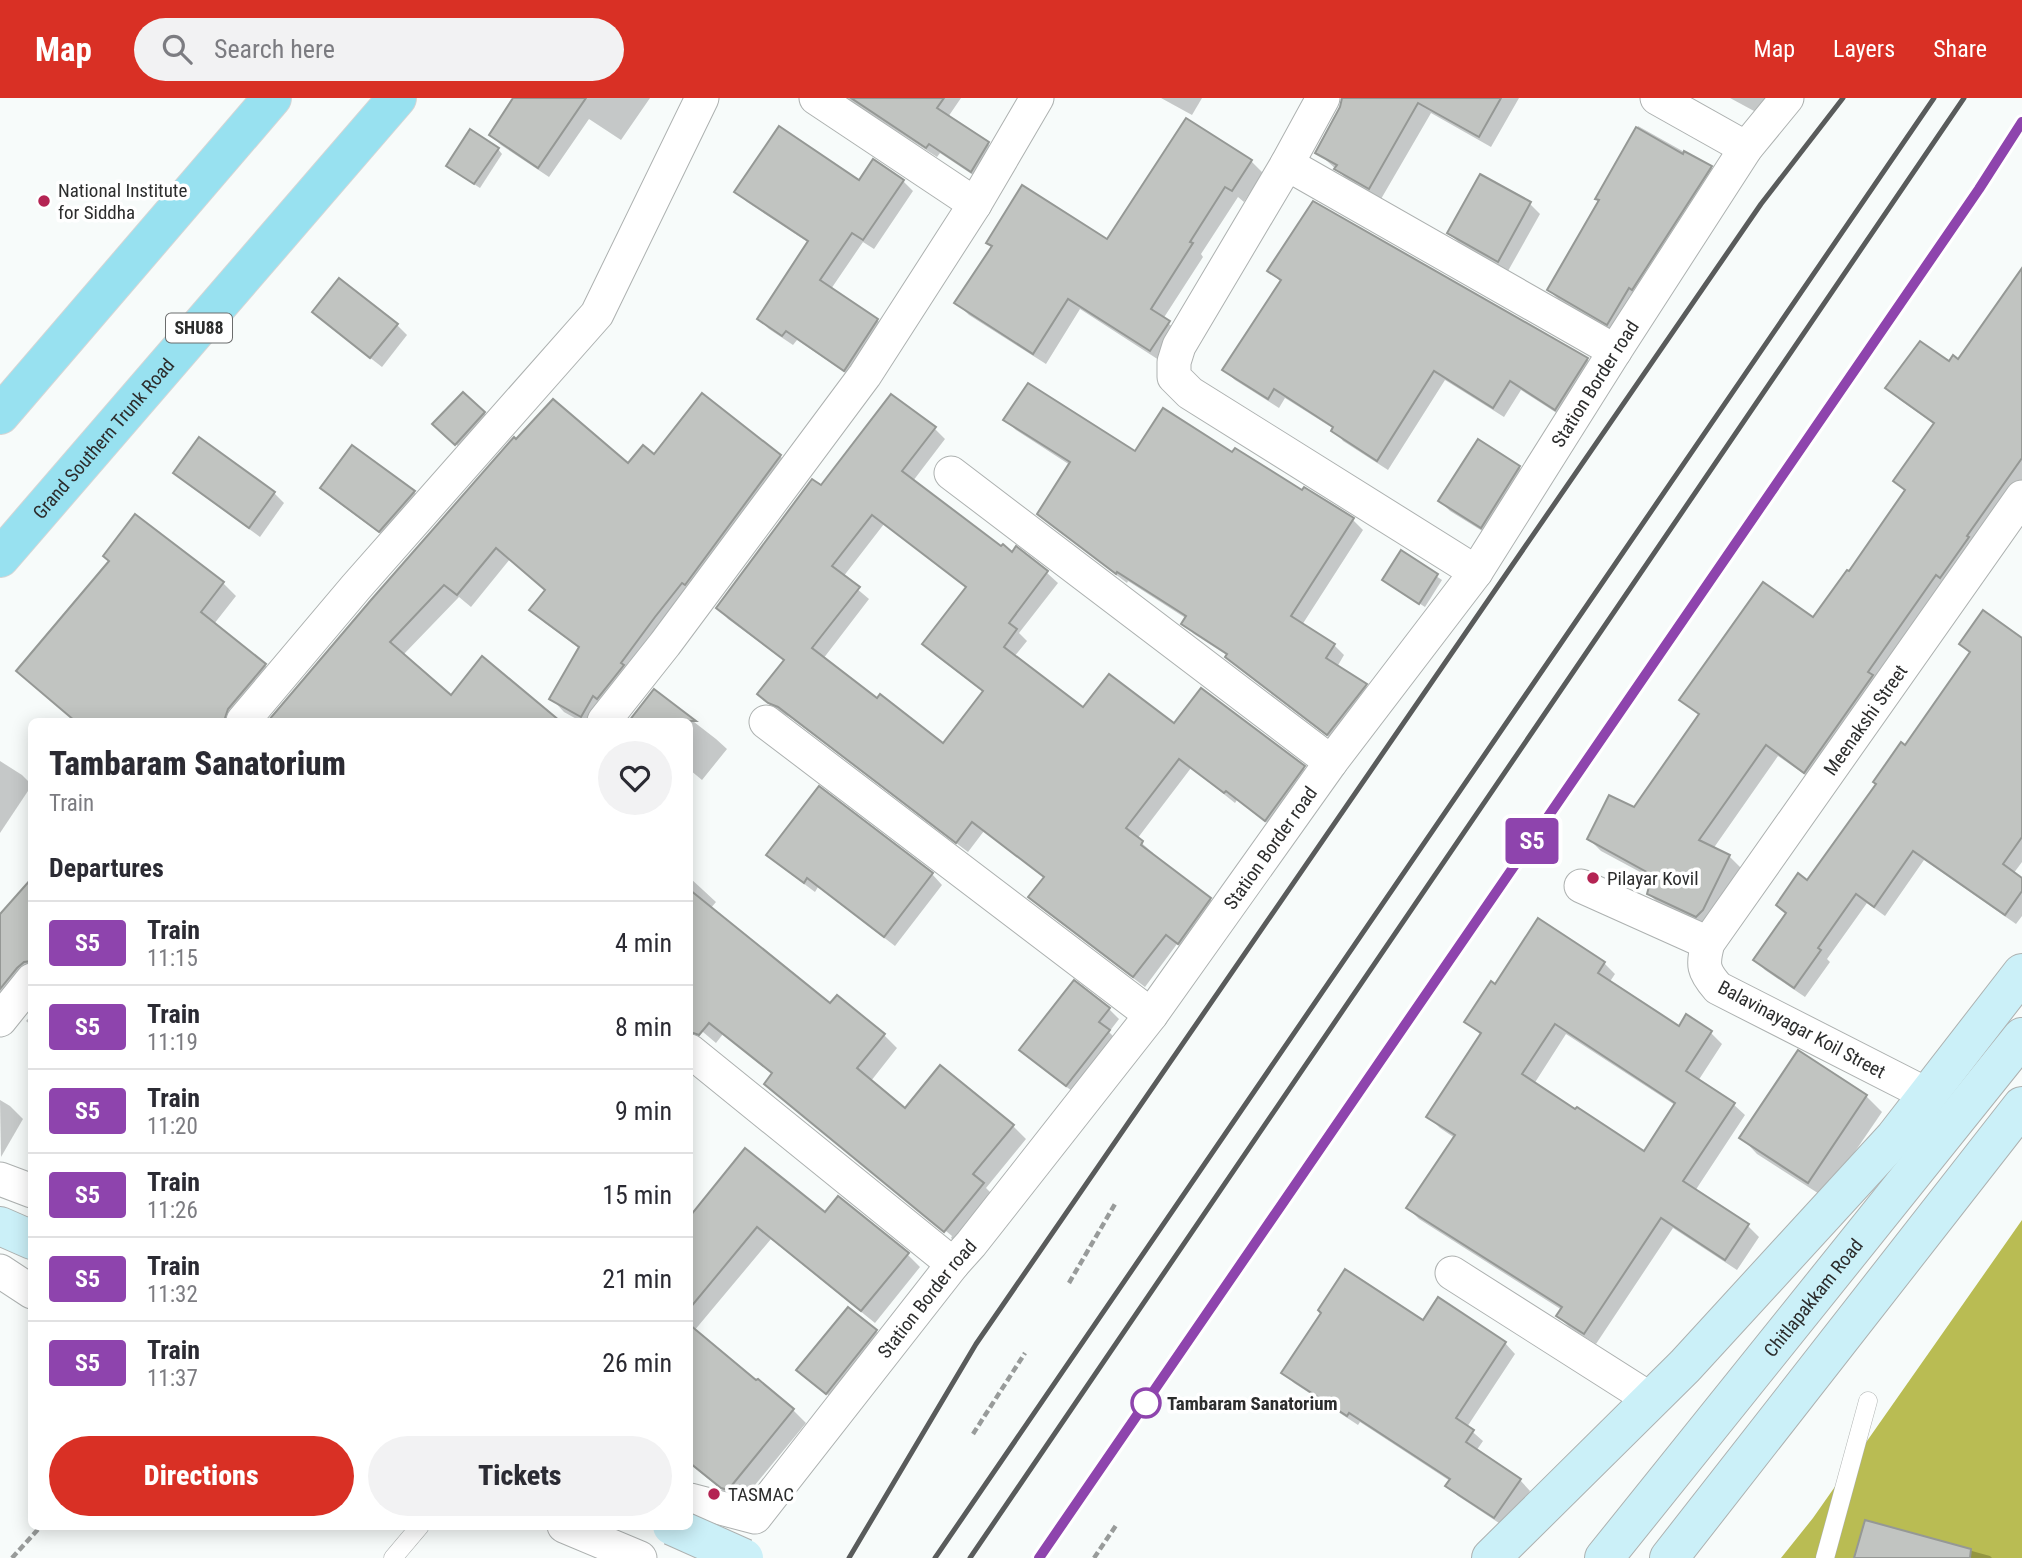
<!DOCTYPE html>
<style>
body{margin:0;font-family:"Roboto Condensed",sans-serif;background:#f2f2f3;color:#2b2b33;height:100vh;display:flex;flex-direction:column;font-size:26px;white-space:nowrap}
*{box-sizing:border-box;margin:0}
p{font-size:23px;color:#7c7c81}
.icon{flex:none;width:38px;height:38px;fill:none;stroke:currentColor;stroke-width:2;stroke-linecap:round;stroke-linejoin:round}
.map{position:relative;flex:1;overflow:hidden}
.sheet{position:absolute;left:28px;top:620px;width:665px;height:812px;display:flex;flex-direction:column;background:#fff;border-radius:10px;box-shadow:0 4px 18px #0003}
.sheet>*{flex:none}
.badge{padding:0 14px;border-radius:5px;font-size:24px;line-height:46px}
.map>.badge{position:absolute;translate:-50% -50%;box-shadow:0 0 0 4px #fff}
h2{padding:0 21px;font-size:26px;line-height:63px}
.round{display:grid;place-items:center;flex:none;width:74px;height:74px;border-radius:37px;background:#f2f2f3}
.head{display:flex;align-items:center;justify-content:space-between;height:119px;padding:0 21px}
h1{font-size:33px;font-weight:800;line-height:52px}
.action{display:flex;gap:14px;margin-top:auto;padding:14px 21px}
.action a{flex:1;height:80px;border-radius:42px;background:#d93025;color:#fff;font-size:28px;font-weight:800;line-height:80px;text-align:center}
.action a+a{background:#f2f2f3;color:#2b2b33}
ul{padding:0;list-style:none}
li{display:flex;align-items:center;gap:21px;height:84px;padding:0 21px;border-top:2px solid #e1e1e2}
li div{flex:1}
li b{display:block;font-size:26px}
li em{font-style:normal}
li .badge{min-width:77px;font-weight:700;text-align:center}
header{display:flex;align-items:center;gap:42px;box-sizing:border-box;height:98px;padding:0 35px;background:#d93025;color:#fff}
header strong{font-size:33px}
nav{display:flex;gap:38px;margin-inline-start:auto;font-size:24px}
.search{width:490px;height:63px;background:#f2f2f3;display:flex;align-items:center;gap:18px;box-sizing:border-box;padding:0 24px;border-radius:38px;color:#7c7c81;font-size:26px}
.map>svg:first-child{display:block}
.forest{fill:#b9bc53}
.shadow{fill:#0003;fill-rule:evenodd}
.building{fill:#c1c4c1;stroke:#959895;stroke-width:2;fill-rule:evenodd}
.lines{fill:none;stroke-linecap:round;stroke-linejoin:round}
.lane-casing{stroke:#adb1b0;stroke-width:19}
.street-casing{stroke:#adb1b0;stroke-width:35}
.secondary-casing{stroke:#adb1b0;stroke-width:40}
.primary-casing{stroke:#d5d5d5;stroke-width:40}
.path{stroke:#989b9a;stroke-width:4.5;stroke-dasharray:7 3.5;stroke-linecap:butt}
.lane{stroke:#fff;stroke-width:18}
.street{stroke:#fff;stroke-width:33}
.secondary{stroke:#cbf0f8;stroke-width:38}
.primary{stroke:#98e1f0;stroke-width:38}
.rail{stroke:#595b5b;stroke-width:5}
.secondary-bridge-casing{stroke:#adb1b0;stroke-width:40;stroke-linecap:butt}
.secondary-bridge{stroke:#cbf0f8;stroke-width:38}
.line-casing{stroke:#fff;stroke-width:16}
.line{stroke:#8e44ad;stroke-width:10}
.poi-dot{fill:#b42453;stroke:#fff;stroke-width:2.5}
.stop-dot{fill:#fff;stroke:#8e44ad;stroke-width:3.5}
.labels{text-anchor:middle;stroke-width:7;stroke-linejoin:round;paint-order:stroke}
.shield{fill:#fff;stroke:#6b6c6c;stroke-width:2}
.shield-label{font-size:18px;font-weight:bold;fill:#2c2d2d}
.poi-label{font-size:19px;fill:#2c2d2d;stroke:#fff;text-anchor:start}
.street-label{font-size:19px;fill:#2c2d2d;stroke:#fff}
.stop-label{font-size:19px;font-weight:bold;fill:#2c2d2d;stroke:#fff;text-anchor:start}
</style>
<header>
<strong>Map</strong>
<div class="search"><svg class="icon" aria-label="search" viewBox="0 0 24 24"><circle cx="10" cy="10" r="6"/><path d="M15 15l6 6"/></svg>Search here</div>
<nav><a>Map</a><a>Layers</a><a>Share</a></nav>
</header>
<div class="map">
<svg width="2022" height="1460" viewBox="0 0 2022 1460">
<rect width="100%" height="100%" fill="#f7fbfa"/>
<path class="forest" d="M 2022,1122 L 2022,1460 L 1781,1460 L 1813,1420 Z"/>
<g class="shadow">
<path d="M 531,0 L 650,0 L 621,42 L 589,21 L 549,79 L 501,47 L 491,37 Z"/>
<path d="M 846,0 L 961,0 L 948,19 L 988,46 L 998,56 L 982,83 L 940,55 L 937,59 Z"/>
<path d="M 1161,0 L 1202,0 L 1192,17 Z"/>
<path d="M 1344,0 L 1519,0 L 1491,49 L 1431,15 L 1381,101 L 1348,82 L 1317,54 L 1342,10 Z"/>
<path d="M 1730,0 L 1783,0 L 1767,20 Z"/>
<path d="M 1638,28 L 1711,69 L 1721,80 L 1618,236 L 1559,202 L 1549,192 L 1600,103 L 1597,100 Z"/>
<path d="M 498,51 L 502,56 L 480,90 L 452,72 Z"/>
<path d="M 1251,63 L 1263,75 L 1244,104 L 1238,99 L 1201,156 L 1203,159 L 1163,221 L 1181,236 L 1162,264 L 1080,211 L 1046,266 L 969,217 L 957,205 L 993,150 L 988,145 L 1108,144 Z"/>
<path d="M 1481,79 L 1530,106 L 1540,116 L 1508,173 L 1459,145 L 1449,135 Z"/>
<path d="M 903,83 L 913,93 L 874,151 L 863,144 L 831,191 L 877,222 L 888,232 L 855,281 L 797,242 L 793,247 L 769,231 L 759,221 L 809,145 L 747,104 L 737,94 L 859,84 Z"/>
<path d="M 1270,173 L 1587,261 L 1597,271 L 1566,321 L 1521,292 L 1504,319 L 1445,282 L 1388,372 L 1343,343 L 1334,331 L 1285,300 L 1279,310 L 1235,282 L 1224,272 L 1281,184 Z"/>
<path d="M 2022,198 L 2022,389 L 1817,685 L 1778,658 L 1713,751 L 1729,758 L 1741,770 L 1709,829 L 1661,808 L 1649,796 L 1653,781 L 1601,753 L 1589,741 L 1634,712 L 1700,618 L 1681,602 L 1814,521 L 1849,475 L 1906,394 L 1895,383 L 1935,327 L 1900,302 L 1888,290 L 1958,263 Z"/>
<path d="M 314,214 L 397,227 L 407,237 L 382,269 L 324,224 Z"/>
<path d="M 463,296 L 489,319 L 461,351 L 435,326 Z"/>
<path d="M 702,297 L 780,358 L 794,372 L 599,623 L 580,623 L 564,614 L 551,600 L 580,551 L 545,525 L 532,512 L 546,493 L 510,461 L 471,509 L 459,499 L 403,557 L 450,600 L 556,623 L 270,623 L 372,503 L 628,368 L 654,358 Z"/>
<path d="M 1006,322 L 1136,356 L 1233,356 L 1303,395 L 1305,392 L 1353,422 L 1363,432 L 1302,527 L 1334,547 L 1344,557 L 1337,569 L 1365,587 L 1376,597 L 1338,646 L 1237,569 L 1228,558 L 1194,536 L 1184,526 L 1187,521 L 1128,483 L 1127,485 L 1049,426 L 1039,416 L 1070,367 L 1016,332 Z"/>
<path d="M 934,330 L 945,341 L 913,383 L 1001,451 L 1013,456 L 1016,451 L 1047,475 L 1058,485 L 1019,535 L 1027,543 L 1014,559 L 1083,612 L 1174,627 L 1303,669 L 1314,680 L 1277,732 L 1237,702 L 1235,705 L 1191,670 L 1137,741 L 1153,755 L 1151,757 L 1210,801 L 1220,812 L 1189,855 L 1177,846 L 1145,889 L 1041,810 L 1030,799 L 1045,780 L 984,733 L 968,754 L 790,619 L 781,615 L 770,607 L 759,596 L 785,563 L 728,521 L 718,510 L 821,390 ZM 884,426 L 967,490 L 924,546 L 935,557 L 985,595 L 944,647 L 877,603 L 823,561 L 869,501 L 843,479 Z"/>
<path d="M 352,349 L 414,394 L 424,405 L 390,443 L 332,400 L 322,389 Z"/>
<path d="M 1519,369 L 1529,379 L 1492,439 L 1450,413 L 1440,403 Z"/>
<path d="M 175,375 L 274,395 L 284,405 L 260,439 L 186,385 Z"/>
<path d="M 1402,455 L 1442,482 L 1425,509 L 1389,486 Z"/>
<path d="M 223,485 L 236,498 L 214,526 L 265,567 L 278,580 L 242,623 L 75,623 L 18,573 Z"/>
<path d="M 2022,542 L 2022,764 L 2013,776 L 2022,782 L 2022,818 L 2016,826 L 1924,762 L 1885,818 L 1867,805 L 1827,861 L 1830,864 L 1805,899 L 1765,872 L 1755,861 L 1787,816 L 1778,807 L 1808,784 L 1971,556 L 1961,546 Z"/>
<path d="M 654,593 L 716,641 L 727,651 L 702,682 L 690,672 L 690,623 L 631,623 Z"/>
<path d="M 0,663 L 22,677 L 32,687 L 0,735 Z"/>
<path d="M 769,757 L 932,776 L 942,787 L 895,848 L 818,789 L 815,794 L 779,767 Z"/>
<path d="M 690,780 L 716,804 L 710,811 L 830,908 L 837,899 L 884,937 L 897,950 L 871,983 L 905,1012 L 1013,1028 L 1026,1041 L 986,1090 L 996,1100 L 958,1146 L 951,1140 L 952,1138 L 778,995 L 773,977 L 723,936 L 716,945 L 690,923 Z"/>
<path d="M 32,782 L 32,882 L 0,914 L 0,819 Z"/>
<path d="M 1604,865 L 1615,876 L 1609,885 L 1679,930 L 1711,935 L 1722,946 L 1698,983 L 1733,1006 L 1745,1017 L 1695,1093 L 1748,1128 L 1759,1139 L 1737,1172 L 1673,1130 L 1596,1246 L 1569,1229 L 1558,1218 L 1562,1212 L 1419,1121 L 1408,1110 L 1455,1040 L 1440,1030 L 1428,1018 L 1482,938 L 1466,924 L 1495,889 ZM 1566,936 L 1675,1007 L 1644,1055 L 1534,986 Z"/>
<path d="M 1109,911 L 1119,921 L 1109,934 L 1119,944 L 1077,997 L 1032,962 L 1022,952 Z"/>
<path d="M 32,916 L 32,928 L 26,923 Z"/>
<path d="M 1866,998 L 1882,1014 L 1824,1099 L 1757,1056 L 1742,1040 Z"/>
<path d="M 0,1002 L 10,1008 L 23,1021 L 1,1059 Z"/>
<path d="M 745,1052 L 826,1116 L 907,1156 L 920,1169 L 875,1225 L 771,1141 L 694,1233 L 757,1285 L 758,1283 L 793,1312 L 806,1325 L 741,1404 L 736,1403 L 692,1368 L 690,1371 L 690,1121 Z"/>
<path d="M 1423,1224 L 1505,1245 L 1515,1256 L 1467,1329 L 1483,1343 L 1476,1353 L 1520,1382 L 1530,1393 L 1505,1429 L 1458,1398 L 1447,1388 L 1450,1383 L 1360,1324 L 1358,1327 L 1294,1285 L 1284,1274 Z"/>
<path d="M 876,1233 L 886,1244 L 838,1305 L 809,1282 Z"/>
<path d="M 1867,1424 L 1990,1458 L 1992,1460 L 1856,1460 Z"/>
</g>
<g class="building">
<path d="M 513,0 L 586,0 L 538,70 L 489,37 Z"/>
<path d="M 851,0 L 944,0 L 937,10 L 989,44 L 971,74 L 929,46 L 926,50 Z"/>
<path d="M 1342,0 L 1501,0 L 1479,39 L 1418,5 L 1369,91 L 1334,71 L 1337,67 L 1315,55 L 1340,9 Z"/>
<path d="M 1186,20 L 1252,62 L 1232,93 L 1225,89 L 1190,144 L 1193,145 L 1151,211 L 1170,223 L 1150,253 L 1068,201 L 1033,256 L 954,205 L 992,148 L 986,145 L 1022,87 L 1107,141 Z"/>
<path d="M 779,28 L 859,82 L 873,61 L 904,82 L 863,142 L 852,135 L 820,182 L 878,221 L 844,273 L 786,233 L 782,238 L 757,221 L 808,143 L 734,94 Z"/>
<path d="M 1636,29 L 1683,56 L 1684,53 L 1712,68 L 1632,192 L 1629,190 L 1607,227 L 1547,192 L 1599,102 L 1595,101 Z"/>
<path d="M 470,31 L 499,50 L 474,86 L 446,68 Z"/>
<path d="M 1480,76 L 1531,104 L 1498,164 L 1447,135 Z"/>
<path d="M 1313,103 L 1588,260 L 1555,312 L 1510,283 L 1493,310 L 1434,273 L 1377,363 L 1331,333 L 1333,329 L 1274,291 L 1268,301 L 1222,272 L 1281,182 L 1267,173 Z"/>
<path d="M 2022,170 L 2022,360 L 1967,438 L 1969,439 L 1940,480 L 1936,477 L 1868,574 L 1873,577 L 1804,675 L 1766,647 L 1699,742 L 1730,757 L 1703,812 L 1696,819 L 1647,796 L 1652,777 L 1587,741 L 1609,697 L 1634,709 L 1699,616 L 1679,602 L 1763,484 L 1813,519 L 1847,472 L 1849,473 L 1905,392 L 1893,383 L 1934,325 L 1885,290 L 1920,243 L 1949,263 L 1953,257 L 1958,261 Z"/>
<path d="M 339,180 L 398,226 L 370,260 L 312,214 Z"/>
<path d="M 1028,285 L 1135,353 L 1163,310 L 1232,354 L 1235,350 L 1302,392 L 1304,389 L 1354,420 L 1291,518 L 1335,546 L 1326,560 L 1367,586 L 1327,637 L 1225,559 L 1227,556 L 1181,526 L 1186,518 L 1117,474 L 1116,476 L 1037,416 L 1070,364 L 1003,322 Z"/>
<path d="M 463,294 L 485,314 L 455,347 L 432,326 Z"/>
<path d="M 702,295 L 781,357 L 685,487 L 682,485 L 655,519 L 621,565 L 624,567 L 597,601 L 593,598 L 581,619 L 549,601 L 579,549 L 529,512 L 545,492 L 496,450 L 457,497 L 444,487 L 390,544 L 451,597 L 482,558 L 560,623 L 268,623 L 371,502 L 514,339 L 516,341 L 553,301 L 628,365 L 643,347 L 654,356 Z"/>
<path d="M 891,296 L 936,329 L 902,373 L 1001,448 L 1003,446 L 1012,454 L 1016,448 L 1048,473 L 1009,525 L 1017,531 L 1004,549 L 1083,609 L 1109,576 L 1174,625 L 1201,590 L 1305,668 L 1265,723 L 1226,693 L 1224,695 L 1179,661 L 1126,730 L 1143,743 L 1141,747 L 1211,800 L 1178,846 L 1166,837 L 1133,879 L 1028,799 L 1044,779 L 972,724 L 956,745 L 778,609 L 768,605 L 757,596 L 784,562 L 716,510 L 812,381 L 821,387 ZM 872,417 L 966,489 L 922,546 L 983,593 L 943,645 L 880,596 L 877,600 L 812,550 L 860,489 L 832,468 Z"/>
<path d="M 199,339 L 275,394 L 249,430 L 173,375 Z"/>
<path d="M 1478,341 L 1520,368 L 1481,430 L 1438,403 Z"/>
<path d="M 352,347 L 415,393 L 379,434 L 320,390 Z"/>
<path d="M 135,416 L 224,484 L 201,514 L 266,566 L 228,611 L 224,623 L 75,623 L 16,573 L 109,463 L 103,458 Z"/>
<path d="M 1401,452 L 1438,476 L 1419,506 L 1382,482 Z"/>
<path d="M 1983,512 L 2022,540 L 2022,739 L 2003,766 L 2022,780 L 2022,793 L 2005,817 L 1913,753 L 1874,809 L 1856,796 L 1818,850 L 1821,852 L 1794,890 L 1753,862 L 1786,815 L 1776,807 L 1798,775 L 1807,782 L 1876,686 L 1873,684 L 1901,644 L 1905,647 L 1970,554 L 1959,546 Z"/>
<path d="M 654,591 L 696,623 L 629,623 Z"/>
<path d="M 819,688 L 933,775 L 884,839 L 807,780 L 804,785 L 766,757 Z"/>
<path d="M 32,780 L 32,863 L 24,864 L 17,870 L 0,891 L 0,816 Z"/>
<path d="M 690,792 L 830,905 L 837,897 L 885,936 L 857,970 L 905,1010 L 940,967 L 1014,1027 L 973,1076 L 984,1085 L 944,1134 L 764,986 L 772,975 L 709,925 L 699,937 L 690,934 Z"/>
<path d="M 1538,820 L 1605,864 L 1598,875 L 1679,928 L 1686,916 L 1712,933 L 1686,973 L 1735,1005 L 1683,1083 L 1749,1126 L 1725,1162 L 1661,1120 L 1584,1236 L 1556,1218 L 1562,1209 L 1406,1110 L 1455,1037 L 1426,1019 L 1481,935 L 1464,924 L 1491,883 L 1495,886 ZM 1555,926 L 1675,1005 L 1644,1053 L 1577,1009 L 1575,1011 L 1522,976 Z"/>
<path d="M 1074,882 L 1110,910 L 1099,924 L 1110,932 L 1066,988 L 1019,952 Z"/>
<path d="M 1798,952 L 1867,997 L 1808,1085 L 1739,1040 Z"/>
<path d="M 745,1050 L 825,1114 L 838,1098 L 909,1155 L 861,1213 L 757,1129 L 690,1210 L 690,1118 Z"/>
<path d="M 1345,1171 L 1423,1222 L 1438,1199 L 1506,1244 L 1456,1320 L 1474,1332 L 1466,1344 L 1521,1381 L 1494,1420 L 1445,1388 L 1450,1381 L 1349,1315 L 1347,1318 L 1281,1275 L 1321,1215 L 1318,1212 Z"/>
<path d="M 848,1209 L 877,1232 L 826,1296 L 796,1272 Z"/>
<path d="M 690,1227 L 756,1282 L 758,1281 L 794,1311 L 728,1392 L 721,1390 L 690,1365 Z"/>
<path d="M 1865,1422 L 1971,1451 L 1970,1460 L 1854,1460 Z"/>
</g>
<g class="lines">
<g class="lane-casing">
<g id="lane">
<path d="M 393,1460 L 420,1428"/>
<path d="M 1825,1460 L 1868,1303"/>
</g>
</g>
<g class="street-casing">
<g id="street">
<path d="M 816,0 L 975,106"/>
<path d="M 1323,0 L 1287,66 L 1179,248 L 1174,264 L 1174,279 L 1190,295 L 1476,474"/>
<path d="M 1657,0 L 1746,50"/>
<path d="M 1287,66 L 1615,253"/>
<path d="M 951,375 L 1331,664"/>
<path d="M 243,623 L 356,489 L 597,216 L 702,0"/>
<path d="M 604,623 L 665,546 L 865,277 L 975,106 L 1037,0"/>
<path d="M 766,624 L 1151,917"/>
<path d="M 1581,788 L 1708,845"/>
<path d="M 0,922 L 32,882"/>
<path d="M 690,953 L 953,1166"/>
<path id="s1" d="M 1928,997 L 1718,890 C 1703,873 1702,867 1708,845 L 2022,399"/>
<path d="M 0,1081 L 32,1093"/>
<path d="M 0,1173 L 32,1194"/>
<path d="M 1452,1175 L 1650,1301"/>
<path id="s2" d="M 690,1402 L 755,1419 L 953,1166 L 971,1146 L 1151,917 L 1331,664 L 1476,474 L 1615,253 L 1746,50 L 1787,0"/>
<path d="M 564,1428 L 640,1460"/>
</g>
</g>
<g class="secondary-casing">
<g id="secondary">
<path d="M 0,1128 L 32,1142"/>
<path d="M 1491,1460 L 1685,1268 L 1895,1039 L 2022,875"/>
<path id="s3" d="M 1604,1460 L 2022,939"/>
<path d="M 1669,1460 L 2022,1008"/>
</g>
</g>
<g class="primary-casing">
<g id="primary">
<path d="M 0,317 L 272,0"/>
<path id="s4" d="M 0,460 L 397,0"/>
</g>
</g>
<g class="path">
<path d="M 1069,1185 L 1115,1106"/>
<path d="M 973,1336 L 1025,1255"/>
<path d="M 12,1460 L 41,1428"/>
<path d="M 1094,1460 L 1117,1426"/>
</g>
<use href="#lane" class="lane"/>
<use href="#street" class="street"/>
<use href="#secondary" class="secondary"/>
<use href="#primary" class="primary"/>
<g class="rail">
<path d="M 849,1460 L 976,1246 L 1761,106 L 1843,0"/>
<path d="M 935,1460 L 1934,0"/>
<path d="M 970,1460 L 1964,0"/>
<path d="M 1039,1460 L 1979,91 L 2022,24"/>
</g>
<g class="secondary-bridge-casing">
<path id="secondary-bridge" d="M 672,1428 L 744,1460"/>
</g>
<use href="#secondary-bridge" class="secondary-bridge"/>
</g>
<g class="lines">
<g class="line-casing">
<path id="line" d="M 1039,1460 L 1979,91 L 2022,24"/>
</g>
<use href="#line" class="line"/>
</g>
<g class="poi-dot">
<circle cx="44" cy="103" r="7"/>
<circle cx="1593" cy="780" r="7"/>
<circle cx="714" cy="1396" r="7"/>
</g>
<circle class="stop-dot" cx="1146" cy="1305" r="14"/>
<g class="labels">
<rect class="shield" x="166" y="215.5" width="66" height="29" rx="5"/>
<g class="shield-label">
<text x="199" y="236">SHU88</text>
</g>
<g class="poi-label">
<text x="58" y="99">National Institute<tspan x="58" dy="22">for Siddha</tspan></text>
<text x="1607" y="787">Pilayar Kovil</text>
<text x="728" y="1403">TASMAC</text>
</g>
<g class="street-label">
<text dy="7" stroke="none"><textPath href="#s2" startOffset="1479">Station Border road</textPath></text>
<text dy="7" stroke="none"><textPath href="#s4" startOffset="158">Grand Southern Trunk Road</textPath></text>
<text dy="7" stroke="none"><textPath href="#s1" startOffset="558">Meenakshi Street</textPath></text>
<text dy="7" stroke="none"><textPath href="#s2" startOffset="912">Station Border road</textPath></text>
<text transform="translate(1802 931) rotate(28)" y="7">Balavinayagar Koil Street</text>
<text dy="7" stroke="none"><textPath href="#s3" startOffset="334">Chitlapakkam Road</textPath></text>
<text dy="7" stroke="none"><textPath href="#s2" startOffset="345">Station Border road</textPath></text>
</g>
<g class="stop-label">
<text x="1167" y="1312">Tambaram Sanatorium</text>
</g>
</g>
</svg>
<b class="badge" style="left:1532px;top:743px;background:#8e44ad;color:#fff">S5</b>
<section class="sheet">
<div class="head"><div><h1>Tambaram Sanatorium</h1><p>Train</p></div><a class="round"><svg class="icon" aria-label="heart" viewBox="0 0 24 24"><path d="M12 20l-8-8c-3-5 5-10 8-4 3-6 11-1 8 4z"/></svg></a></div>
<h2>Departures</h2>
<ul>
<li><span class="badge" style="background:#8e44ad;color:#fff">S5</span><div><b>Train</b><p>11:15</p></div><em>4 min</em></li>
<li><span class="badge" style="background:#8e44ad;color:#fff">S5</span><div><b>Train</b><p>11:19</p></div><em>8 min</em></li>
<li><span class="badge" style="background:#8e44ad;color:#fff">S5</span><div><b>Train</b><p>11:20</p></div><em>9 min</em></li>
<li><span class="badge" style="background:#8e44ad;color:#fff">S5</span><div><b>Train</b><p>11:26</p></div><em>15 min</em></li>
<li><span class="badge" style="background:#8e44ad;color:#fff">S5</span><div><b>Train</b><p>11:32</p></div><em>21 min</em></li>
<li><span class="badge" style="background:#8e44ad;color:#fff">S5</span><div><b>Train</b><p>11:37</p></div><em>26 min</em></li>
</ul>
<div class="action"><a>Directions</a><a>Tickets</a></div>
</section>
</div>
